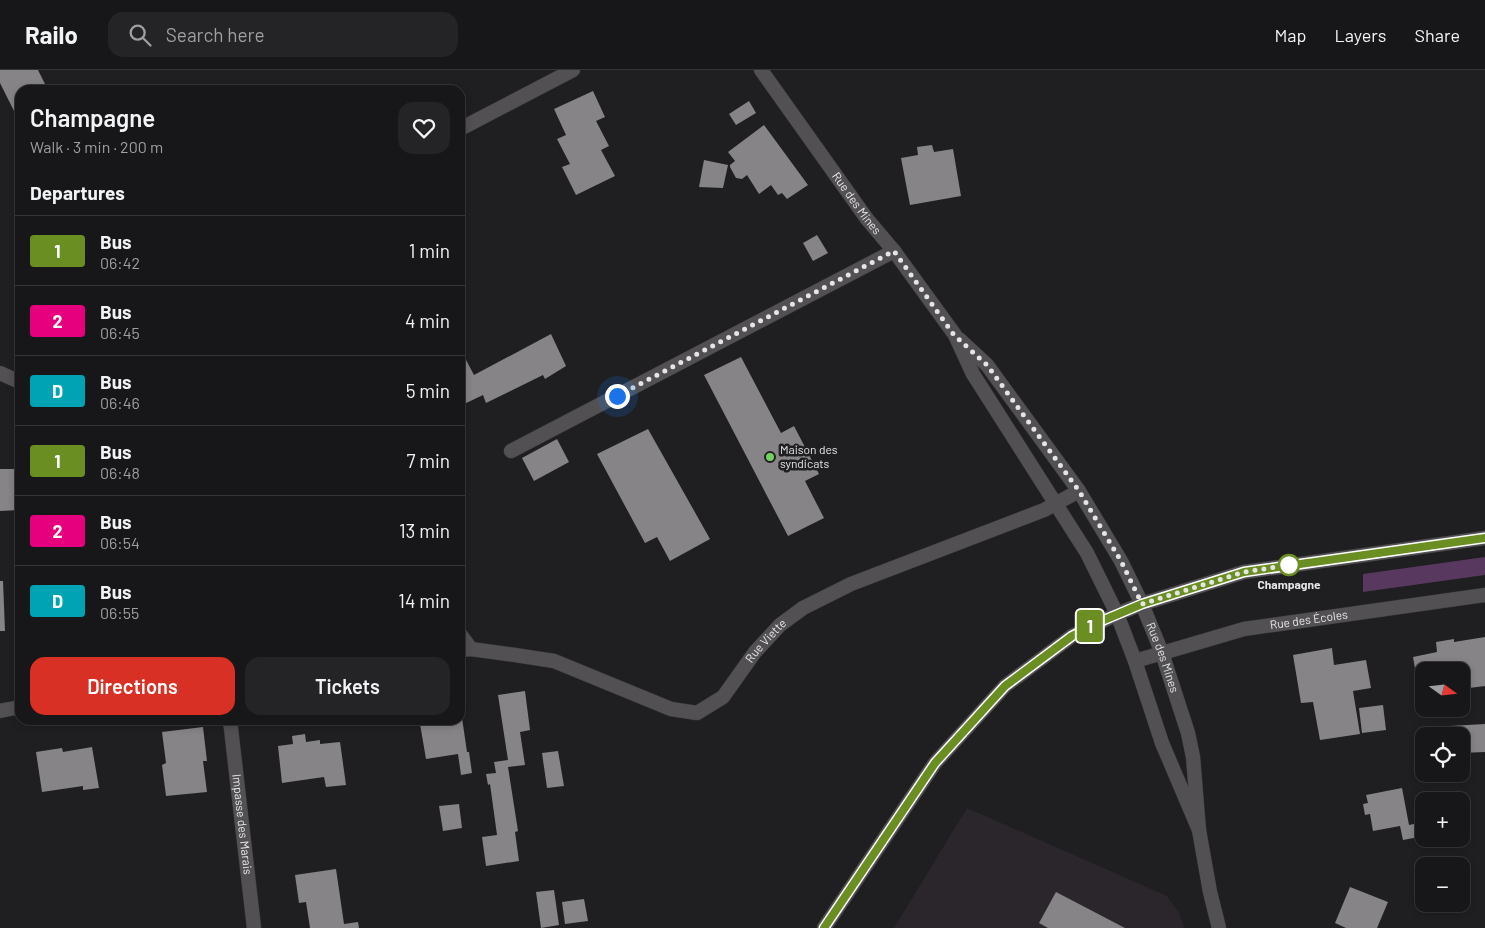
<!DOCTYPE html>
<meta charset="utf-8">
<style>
body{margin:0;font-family:Barlow,sans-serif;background:#242325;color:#f1f3f6;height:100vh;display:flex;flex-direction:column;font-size:19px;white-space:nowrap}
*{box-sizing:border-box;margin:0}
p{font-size:16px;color:#9e9fa2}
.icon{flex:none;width:28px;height:28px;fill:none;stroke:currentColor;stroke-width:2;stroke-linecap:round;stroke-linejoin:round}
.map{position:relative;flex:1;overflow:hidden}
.side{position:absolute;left:15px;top:15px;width:450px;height:640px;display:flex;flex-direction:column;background:#171618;border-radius:15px;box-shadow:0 2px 8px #0003,0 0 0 1px #363537}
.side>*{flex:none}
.badge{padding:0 10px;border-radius:4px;font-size:18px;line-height:32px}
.needle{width:32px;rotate:105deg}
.tools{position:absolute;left:1415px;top:592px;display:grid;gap:10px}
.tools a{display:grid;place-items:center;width:55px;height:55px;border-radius:10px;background:#171618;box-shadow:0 2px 8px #0003,0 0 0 1px #363537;font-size:25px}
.you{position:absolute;width:25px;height:25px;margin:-12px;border:4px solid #fff;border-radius:50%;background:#1a73e8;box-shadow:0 0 0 8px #1a73e833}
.map>.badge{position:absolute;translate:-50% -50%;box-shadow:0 0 0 2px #fff}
h2{padding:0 15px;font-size:19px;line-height:45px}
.round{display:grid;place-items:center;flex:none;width:52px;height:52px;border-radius:15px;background:#242325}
.headline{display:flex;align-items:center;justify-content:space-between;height:85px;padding:0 15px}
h1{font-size:24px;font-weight:600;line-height:38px}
.primary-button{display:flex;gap:10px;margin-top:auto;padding:10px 15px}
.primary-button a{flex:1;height:58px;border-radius:15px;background:#d93025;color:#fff;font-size:20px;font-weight:600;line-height:58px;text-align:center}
.primary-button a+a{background:#242325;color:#f1f3f6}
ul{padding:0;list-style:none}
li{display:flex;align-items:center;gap:15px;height:70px;padding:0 15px;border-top:1px solid #363537}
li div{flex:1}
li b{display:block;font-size:19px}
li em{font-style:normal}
li .badge{min-width:55px;font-weight:700;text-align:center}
header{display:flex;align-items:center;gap:30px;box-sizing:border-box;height:70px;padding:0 25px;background:#171618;border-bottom:1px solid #363537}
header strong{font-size:24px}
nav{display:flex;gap:28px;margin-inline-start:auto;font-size:18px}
.search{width:350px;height:45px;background:#242325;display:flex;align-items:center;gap:12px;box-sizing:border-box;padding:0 18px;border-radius:15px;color:#9e9fa2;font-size:19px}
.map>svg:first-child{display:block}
.built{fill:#2b262c}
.green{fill:#58385f}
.building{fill:#878487}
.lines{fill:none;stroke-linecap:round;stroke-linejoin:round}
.service-casing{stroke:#3a393a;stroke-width:15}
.minor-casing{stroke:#3a393a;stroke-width:15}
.tertiary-casing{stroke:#3a393a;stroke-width:15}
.service{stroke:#525053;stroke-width:14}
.minor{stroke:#525053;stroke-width:14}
.tertiary{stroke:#525053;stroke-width:14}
.line-casing{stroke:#fff;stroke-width:11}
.line{stroke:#6b8e23;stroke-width:8}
.walk{stroke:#e6e5e6;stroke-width:5;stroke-dasharray:0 9}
.poi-dot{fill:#72d25d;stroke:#1f1e20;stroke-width:2}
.stop-dot{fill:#fff;stroke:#6b8e23;stroke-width:2.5}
.labels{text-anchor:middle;stroke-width:5;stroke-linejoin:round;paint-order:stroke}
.street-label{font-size:12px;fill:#e6e5e6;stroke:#1f1e20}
.poi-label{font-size:12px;fill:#e6e5e6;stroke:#1f1e20;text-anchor:start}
.stop-label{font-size:12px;font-weight:bold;fill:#e6e5e6;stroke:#1f1e20}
</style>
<header>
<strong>Railo</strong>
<div class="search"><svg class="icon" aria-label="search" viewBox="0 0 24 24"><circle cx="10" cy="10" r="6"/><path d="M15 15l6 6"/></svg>Search here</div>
<nav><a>Map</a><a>Layers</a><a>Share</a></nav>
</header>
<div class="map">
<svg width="1485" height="858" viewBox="0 0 1485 858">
<rect width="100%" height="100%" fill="#1f1e20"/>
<path class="built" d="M 967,738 L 1167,826 L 1179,843 L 1184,858 L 894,858 Z"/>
<path class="green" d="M 1485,487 L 1485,505 L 1363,522 L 1363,504 Z"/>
<g class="building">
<path d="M 0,0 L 38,0 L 48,20 L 20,20 L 20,53 L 0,13 Z"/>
<path d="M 593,21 L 605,47 L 596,51 L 609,76 L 601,80 L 615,106 L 576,125 L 562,97 L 570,94 L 557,69 L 566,65 L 554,39 Z"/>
<path d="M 749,31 L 756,43 L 736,55 L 729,44 Z"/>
<path d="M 764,55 L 808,115 L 787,129 L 782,123 L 778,125 L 771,115 L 759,124 L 747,105 L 742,109 L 736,108 L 730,97 L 730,95 L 735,91 L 728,82 Z"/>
<path d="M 932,75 L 934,82 L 953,79 L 961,126 L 910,135 L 901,88 L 918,85 L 917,77 Z"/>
<path d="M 704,90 L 728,95 L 723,118 L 699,117 Z"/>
<path d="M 817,165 L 828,183 L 813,191 L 803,173 Z"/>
<path d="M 551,264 L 566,296 L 545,309 L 543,305 L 486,333 L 483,325 L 460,336 L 460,285 L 464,286 L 474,305 Z"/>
<path d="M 741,287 L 781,363 L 794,356 L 819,404 L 805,411 L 824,448 L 788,466 L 704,305 Z"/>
<path d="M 648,359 L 710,469 L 670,491 L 657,467 L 645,473 L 597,384 Z"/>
<path d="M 557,369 L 569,392 L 534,411 L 522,388 Z"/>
<path d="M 0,399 L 20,399 L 20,440 L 0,441 Z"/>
<path d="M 0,511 L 3,511 L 5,561 L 0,561 Z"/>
<path d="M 1485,567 L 1485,616 L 1461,619 L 1461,601 L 1424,601 L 1424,609 L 1417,610 L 1413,587 L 1437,582 L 1436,572 L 1454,569 L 1454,572 Z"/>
<path d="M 1332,578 L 1334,595 L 1366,590 L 1371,618 L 1353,621 L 1360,664 L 1320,670 L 1313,632 L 1301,633 L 1293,585 Z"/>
<path d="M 525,621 L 530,660 L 520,662 L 525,695 L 508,697 L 518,761 L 515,762 L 519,791 L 486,796 L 482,767 L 497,765 L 490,714 L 488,715 L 486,704 L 496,703 L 494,692 L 508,690 L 498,625 Z"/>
<path d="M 1383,635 L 1386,660 L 1362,663 L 1359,638 Z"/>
<path d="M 460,641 L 461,641 L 467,682 L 469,682 L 472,703 L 461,705 L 458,684 L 426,689 L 420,654 L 442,650 L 460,650 Z"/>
<path d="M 1485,654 L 1485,682 L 1461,683 L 1461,666 L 1452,666 L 1450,656 Z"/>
<path d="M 203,657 L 207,691 L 203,691 L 207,722 L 166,726 L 162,695 L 166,693 L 162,662 Z"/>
<path d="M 305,664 L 306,672 L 320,670 L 320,674 L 340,672 L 346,715 L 326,717 L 324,707 L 282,713 L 278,676 L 293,674 L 292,666 Z"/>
<path d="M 92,677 L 99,718 L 83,720 L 83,716 L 42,722 L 36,682 L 62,678 L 63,682 Z"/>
<path d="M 558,681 L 564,716 L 547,718 L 542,683 Z"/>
<path d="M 1402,718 L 1409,755 L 1424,752 L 1424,766 L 1403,770 L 1400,756 L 1373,761 L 1370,744 L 1365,745 L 1363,734 L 1368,733 L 1366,725 Z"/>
<path d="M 459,734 L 462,758 L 443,761 L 439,736 Z"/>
<path d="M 336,799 L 344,854 L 358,852 L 359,858 L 310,858 L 306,832 L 299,833 L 295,805 Z"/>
<path d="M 1350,817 L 1388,832 L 1377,858 L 1346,858 L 1335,853 Z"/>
<path d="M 554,820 L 559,855 L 541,858 L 536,822 Z"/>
<path d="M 1056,822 L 1125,858 L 1048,858 L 1039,853 Z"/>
<path d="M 584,829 L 588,851 L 565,854 L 562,832 Z"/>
</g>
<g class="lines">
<g class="service-casing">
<g id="service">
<path d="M 460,59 L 573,0"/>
<path d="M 511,381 L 894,181"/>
</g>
</g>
<g class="minor-casing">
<g id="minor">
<path d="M 0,303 L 20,312"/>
<path d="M 460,564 L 471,579"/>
<path id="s1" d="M 460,580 L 471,579 L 515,585 L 554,591 L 671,639 L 697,643 L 723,627 L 755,582 L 780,555 L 803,538 L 851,514 L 1044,440 L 1079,421"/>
<path d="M 0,641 L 20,637"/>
<path id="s2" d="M 230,650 L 254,858"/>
<path d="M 824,858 L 935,693 L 1005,616 L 1072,566 L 1117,544 L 1142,534 L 1244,502 L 1485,468"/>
</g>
</g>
<g class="tertiary-casing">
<g id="tertiary">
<path id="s3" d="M 761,0 L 867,149 L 894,181 L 955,265 L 973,304 L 1087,483 L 1117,544 L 1135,591 L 1162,673 L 1199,760"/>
<path id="s4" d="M 959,269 L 987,295 L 1079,421 L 1121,491 L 1142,534 L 1162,583 L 1188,663 L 1193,687 L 1199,760 L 1210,822 L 1219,858"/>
<path id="s5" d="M 1135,591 L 1244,559 L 1485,525"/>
</g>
</g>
<use href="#service" class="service"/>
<use href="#minor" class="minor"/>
<use href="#tertiary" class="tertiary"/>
</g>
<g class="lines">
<g class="line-casing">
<path id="line" d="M 824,858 L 935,693 L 1005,616 L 1072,566 L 1104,550 L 1142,534 L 1244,502 L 1485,468"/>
</g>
<use href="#line" class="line"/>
<path class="walk" d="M 617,326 L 894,181 L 954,265 L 987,295 L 1079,421 L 1121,491 L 1142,534 L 1244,502 L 1289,495"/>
</g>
<circle class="poi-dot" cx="770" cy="387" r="5"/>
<circle class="stop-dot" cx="1289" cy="495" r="10"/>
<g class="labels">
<g class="street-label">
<text dy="4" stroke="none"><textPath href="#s3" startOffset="164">Rue des Mines</textPath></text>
<text dy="4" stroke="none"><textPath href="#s5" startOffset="179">Rue des Écoles</textPath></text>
<text dy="4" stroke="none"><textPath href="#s1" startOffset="349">Rue Viette</textPath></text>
<text dy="4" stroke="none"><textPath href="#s4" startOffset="381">Rue des Mines</textPath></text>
<text dy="4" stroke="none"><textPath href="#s2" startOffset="105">Impasse des Marais</textPath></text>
</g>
<g class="poi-label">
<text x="780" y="384">Maison des<tspan x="780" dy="14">syndicats</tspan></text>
</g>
<g class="stop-label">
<text x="1289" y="519">Champagne</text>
</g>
</g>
</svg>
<div class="tools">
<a><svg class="needle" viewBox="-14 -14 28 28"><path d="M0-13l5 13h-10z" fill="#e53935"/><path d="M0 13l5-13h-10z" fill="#9e9fa2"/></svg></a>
<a><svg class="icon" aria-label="locate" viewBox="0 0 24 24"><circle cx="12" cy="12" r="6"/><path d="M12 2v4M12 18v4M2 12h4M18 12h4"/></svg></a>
<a>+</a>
<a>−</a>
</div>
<div class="you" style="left:617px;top:326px"></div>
<b class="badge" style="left:1090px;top:556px;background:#6b8e23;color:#fff">1</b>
<section class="side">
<div class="headline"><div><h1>Champagne</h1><p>Walk · 3 min · 200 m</p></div><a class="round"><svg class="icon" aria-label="heart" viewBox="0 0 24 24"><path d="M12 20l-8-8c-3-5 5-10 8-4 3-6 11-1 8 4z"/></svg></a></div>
<h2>Departures</h2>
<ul>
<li><span class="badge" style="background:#6b8e23;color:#fff">1</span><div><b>Bus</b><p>06:42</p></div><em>1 min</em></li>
<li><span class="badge" style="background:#e6007e;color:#fff">2</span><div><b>Bus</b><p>06:45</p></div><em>4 min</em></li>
<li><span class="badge" style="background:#00a3b4;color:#fff">D</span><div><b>Bus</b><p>06:46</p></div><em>5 min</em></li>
<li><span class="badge" style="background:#6b8e23;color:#fff">1</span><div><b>Bus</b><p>06:48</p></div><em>7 min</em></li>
<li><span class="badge" style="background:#e6007e;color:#fff">2</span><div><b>Bus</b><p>06:54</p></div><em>13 min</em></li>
<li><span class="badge" style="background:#00a3b4;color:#fff">D</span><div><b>Bus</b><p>06:55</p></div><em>14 min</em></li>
</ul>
<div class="primary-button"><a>Directions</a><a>Tickets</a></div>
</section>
</div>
